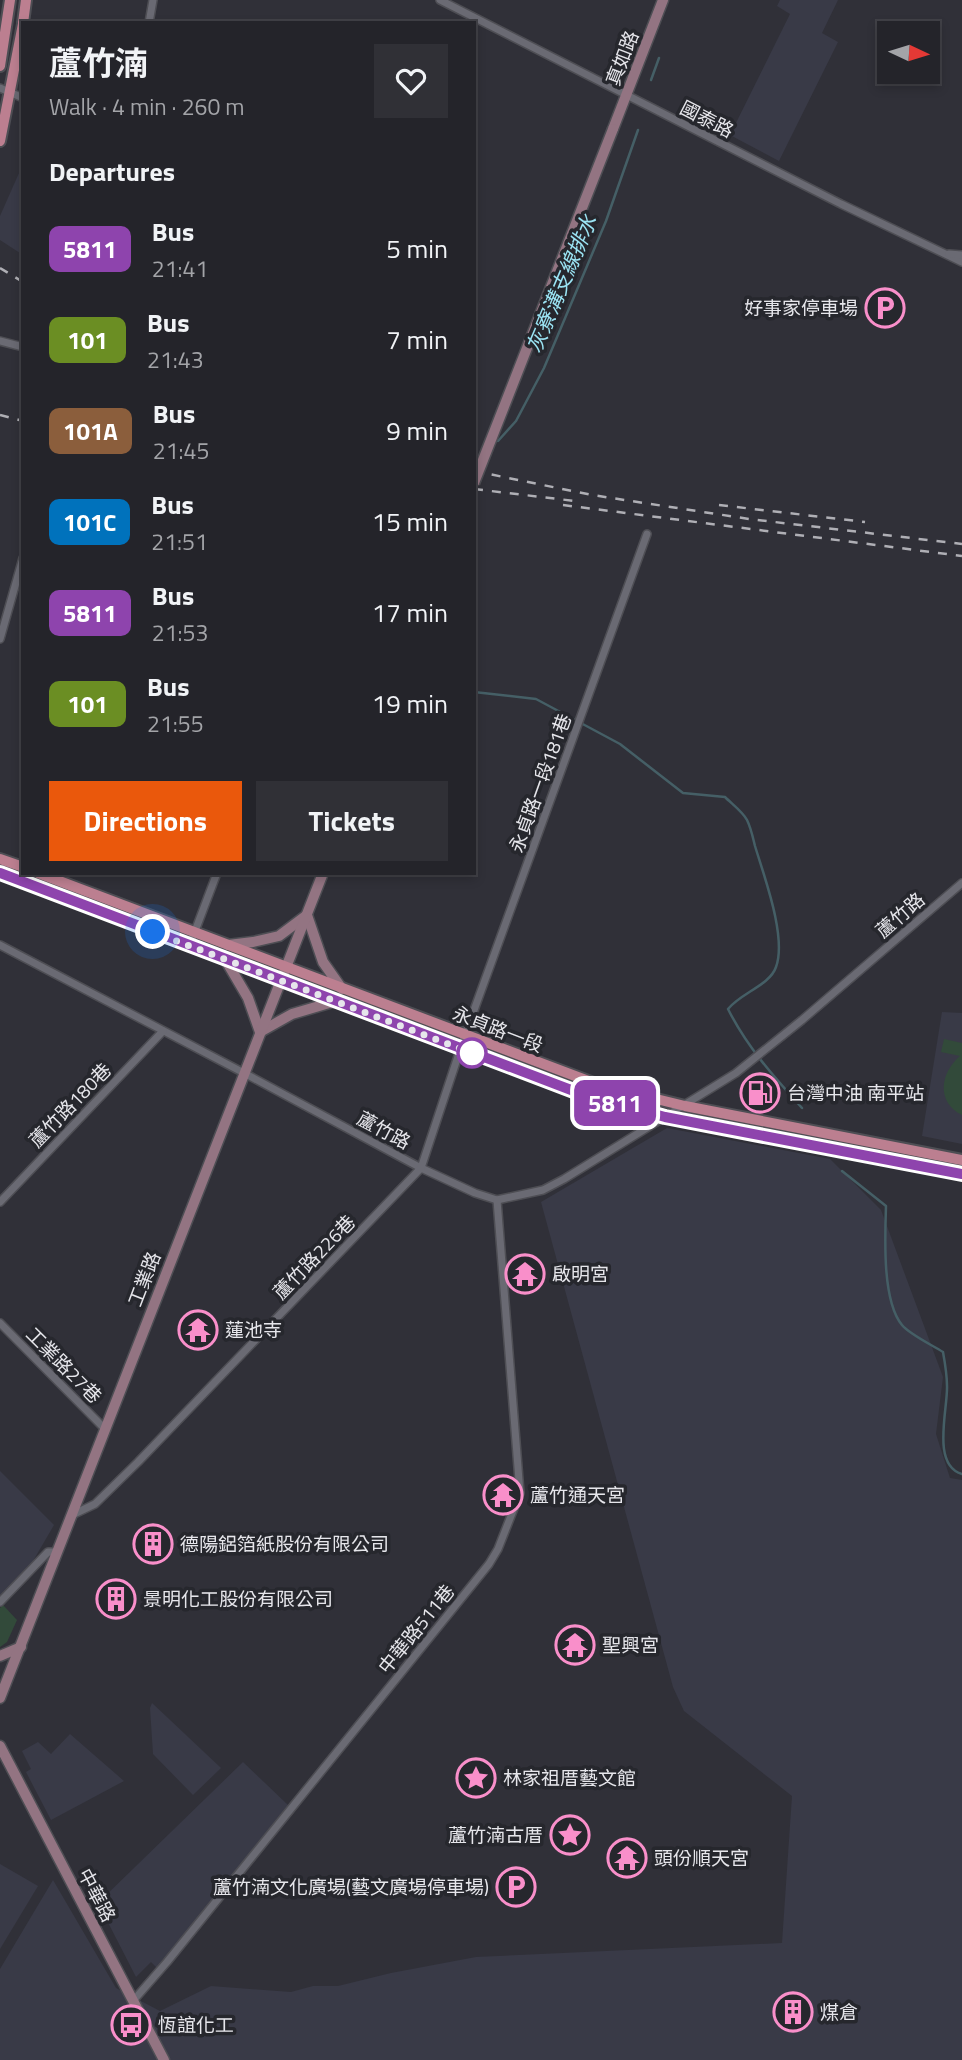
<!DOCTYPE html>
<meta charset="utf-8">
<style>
body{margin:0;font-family:"Titillium Web","Noto Sans TC",sans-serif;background:#303036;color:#f1f3f6;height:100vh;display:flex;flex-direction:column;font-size:26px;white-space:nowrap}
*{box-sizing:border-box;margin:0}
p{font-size:23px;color:#a3a4a8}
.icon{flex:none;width:38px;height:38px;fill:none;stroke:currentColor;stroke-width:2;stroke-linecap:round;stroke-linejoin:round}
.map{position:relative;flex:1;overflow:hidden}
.drawer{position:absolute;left:21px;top:21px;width:455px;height:854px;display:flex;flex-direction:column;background:#24242a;border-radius:0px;box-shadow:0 4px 10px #0003,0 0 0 2px #414147}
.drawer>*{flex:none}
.badge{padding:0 14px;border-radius:10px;font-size:24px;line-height:46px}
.needle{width:46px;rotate:94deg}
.controls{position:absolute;left:877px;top:21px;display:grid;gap:14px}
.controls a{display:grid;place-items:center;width:63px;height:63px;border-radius:0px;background:#24242a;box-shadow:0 4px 10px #0003,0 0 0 2px #414147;font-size:35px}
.you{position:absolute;width:35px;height:35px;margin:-18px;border:5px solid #fff;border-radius:50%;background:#1a73e8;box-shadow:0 0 0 10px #1a73e833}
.map>.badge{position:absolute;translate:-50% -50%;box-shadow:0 0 0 4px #fff}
h2{padding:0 28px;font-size:26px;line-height:63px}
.round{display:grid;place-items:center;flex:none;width:74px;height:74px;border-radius:0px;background:#303036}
.headline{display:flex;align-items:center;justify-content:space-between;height:119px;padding:0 28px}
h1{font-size:33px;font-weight:700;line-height:52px}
.action{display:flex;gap:14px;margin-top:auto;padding:14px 28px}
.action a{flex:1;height:80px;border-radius:0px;background:#ea580c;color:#fff;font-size:28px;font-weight:700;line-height:80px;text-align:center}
.action a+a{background:#303036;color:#f1f3f6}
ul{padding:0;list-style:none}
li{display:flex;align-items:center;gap:21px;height:91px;padding:0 28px}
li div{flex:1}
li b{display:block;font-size:26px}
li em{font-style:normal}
li .badge{min-width:77px;font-weight:700;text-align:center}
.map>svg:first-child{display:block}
.built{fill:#393a47}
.green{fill:#324a3a}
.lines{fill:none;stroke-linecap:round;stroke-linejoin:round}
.stream{stroke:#455f66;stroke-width:2.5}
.street-casing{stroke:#4e4e54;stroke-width:10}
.secondary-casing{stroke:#4e4e54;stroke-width:13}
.primary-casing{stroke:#4e4e54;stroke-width:14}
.street{stroke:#6a6a73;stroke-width:7}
.secondary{stroke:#937482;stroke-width:10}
.primary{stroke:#bc7f90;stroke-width:10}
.rail{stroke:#afafb5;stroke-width:2.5;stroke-dasharray:9 9;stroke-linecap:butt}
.secondary-bridge-casing{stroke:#4e4e54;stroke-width:13;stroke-linecap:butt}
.secondary-bridge{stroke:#937482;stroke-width:10}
.line-casing{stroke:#fff;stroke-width:16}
.line{stroke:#8e44ad;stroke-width:10}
.walk{stroke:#e6e6eb;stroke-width:7;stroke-dasharray:0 12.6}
.stop-dot{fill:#fff;stroke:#8e44ad;stroke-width:3.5}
.labels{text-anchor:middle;stroke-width:7;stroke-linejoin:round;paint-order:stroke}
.street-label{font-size:19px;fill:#e6e6eb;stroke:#26272d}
.poi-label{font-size:19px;fill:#e6e6eb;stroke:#26272d;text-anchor:start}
.water-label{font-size:21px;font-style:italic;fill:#9be4f4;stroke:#26272d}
</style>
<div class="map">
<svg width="962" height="2060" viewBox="0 0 962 2060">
<rect width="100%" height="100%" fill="#303038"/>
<g class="built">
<path d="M 780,0 L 838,0 L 822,33 L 838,42 L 779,161 L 730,135 L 790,14 L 777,6 Z"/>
<path d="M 23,164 L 23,255 L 0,240 L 0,216 Z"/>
<path d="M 942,1012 L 962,1013 L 962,1144 L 922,1136 Z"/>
<path d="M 667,1128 L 830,1159 L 881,1210 L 943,1377 L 936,1434 L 950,1478 L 962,1480 L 962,2060 L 0,2060 L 0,1969 L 53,1880 L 116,1988 L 160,2011 L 211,1986 L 291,1992 L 313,1986 L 338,1986 L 391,1973 L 476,1957 L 782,1943 L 792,1796 L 684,1711 L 673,1687 L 541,1202 Z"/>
<path d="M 0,1471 L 54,1525 L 33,1561 L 0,1595 Z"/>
<path d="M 152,1703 L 221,1768 L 193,1795 L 153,1754 L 150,1708 Z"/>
<path d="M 70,1734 L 124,1781 L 51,1820 L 26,1772 L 31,1769 L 22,1751 L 38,1742 L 51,1754 Z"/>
<path d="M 243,1762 L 288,1805 L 157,1968 L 151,1962 L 136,1977 L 98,1903 Z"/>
<path d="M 0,1864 L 38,1886 L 0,1949 Z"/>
</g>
<g class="green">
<path d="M 944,1039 L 962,1043 L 962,1115 C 936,1102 940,1073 960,1056 L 941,1052 Z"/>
<path d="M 3,1605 L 17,1620 L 7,1642 L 0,1647 L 0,1608 Z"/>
</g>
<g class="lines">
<g class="stream">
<path d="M 651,80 L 659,58"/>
<path d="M 498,441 L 516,421 L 544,368 L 606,221 L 638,130"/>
<path d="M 474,692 L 536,699 L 620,744 L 683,793 L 725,797 C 732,804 743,812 747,820 C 751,828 753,838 755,846 C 764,876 787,937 776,967 C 770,985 741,993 728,1009 C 747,1047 774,1077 802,1108"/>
<path d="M 842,1171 L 886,1206 C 885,1237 882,1301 902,1325 C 909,1334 932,1345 943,1352 C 945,1363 947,1374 947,1386 C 948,1409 931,1465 962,1474"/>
</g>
<g class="street-casing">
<g id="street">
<path d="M 440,0 L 841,204 L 962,262"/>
<path d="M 149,23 L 153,0"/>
<path d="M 0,88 L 23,98"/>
<path d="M 949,254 L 962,255"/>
<path d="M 0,341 L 23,347"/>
<path d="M 0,639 L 23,558"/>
<path d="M 0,945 L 244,1073 L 421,1168 L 475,1193 L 497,1200 L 543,1190 L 564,1179 L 736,1073 L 802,1020 L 962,883"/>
<path d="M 189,947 L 217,873"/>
<path d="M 0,1202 L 163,1031"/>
<path d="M 0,1323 L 105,1429"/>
<path d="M 72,1515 L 95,1504 L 138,1462 L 421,1168 L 465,1035 L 647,534"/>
<path d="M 0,1602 L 48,1552 L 58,1552"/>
<path d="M 133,2001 L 167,1962 L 489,1564 L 498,1549 L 520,1493 L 497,1200"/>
</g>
</g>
<g class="secondary-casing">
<g id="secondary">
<path d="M 613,129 L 663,0"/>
<path d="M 228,945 L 253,942 L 279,936 L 307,915 L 323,962 L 342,989"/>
<path d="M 225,959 L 248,998 L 260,1032 L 292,1014 L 336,1001"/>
<path d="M 0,1656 L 21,1647"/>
<path d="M 0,1698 L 323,873"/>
<path d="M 0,1746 L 164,2060"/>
</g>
</g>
<g class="primary-casing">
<g id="primary">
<path d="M 23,23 L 26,0"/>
<path d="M 0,66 L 10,0"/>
<path d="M 0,141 L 23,24"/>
<path d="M 0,859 L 23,867"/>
<path d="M 0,873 L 579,1093 L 665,1117 L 962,1174"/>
<path d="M 38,873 L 599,1085 L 685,1106 L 962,1160"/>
</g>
</g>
<use href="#street" class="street"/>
<use href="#secondary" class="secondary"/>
<use href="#primary" class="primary"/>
<g class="rail">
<path d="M 0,268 L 23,282"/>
<path d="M 0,415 L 23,421"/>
<path d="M 474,471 L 592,495 L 749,519 L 962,544"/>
<path d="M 474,489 L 575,501"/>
<path d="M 563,505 L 962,556"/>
<path d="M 719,505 L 865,522"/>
</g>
<g class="secondary-bridge-casing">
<path id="secondary-bridge" d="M 474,483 L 613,129"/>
</g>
<use href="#secondary-bridge" class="secondary-bridge"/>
</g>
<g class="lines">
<g class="line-casing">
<path id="line" d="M 0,873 L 579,1093 L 665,1117 L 962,1174"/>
</g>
<use href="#line" class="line"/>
<path class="walk" d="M 153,932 L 472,1053"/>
</g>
<defs>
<g id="parking-ring" transform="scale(2.0125)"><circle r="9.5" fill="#26272d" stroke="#f98fca" stroke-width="1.5"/><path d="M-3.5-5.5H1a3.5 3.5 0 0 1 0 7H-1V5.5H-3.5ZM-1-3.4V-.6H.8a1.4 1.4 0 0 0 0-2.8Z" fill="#f98fca"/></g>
<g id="fuel-ring" transform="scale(2.0125)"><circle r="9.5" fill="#26272d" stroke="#f98fca" stroke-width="1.5"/><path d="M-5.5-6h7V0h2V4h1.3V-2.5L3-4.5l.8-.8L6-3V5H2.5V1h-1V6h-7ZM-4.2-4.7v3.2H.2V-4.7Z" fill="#f98fca"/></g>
<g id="temple-ring" transform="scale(2.0125)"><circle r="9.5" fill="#26272d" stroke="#f98fca" stroke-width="1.5"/><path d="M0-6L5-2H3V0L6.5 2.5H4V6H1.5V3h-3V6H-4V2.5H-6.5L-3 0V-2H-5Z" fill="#f98fca"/></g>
<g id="building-ring" transform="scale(2.0125)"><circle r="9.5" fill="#26272d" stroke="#f98fca" stroke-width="1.5"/><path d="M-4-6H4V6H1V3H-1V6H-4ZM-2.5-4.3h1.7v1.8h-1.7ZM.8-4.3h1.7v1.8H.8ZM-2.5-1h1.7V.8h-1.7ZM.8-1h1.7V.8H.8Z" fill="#f98fca"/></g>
<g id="sight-ring" transform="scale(2.0125)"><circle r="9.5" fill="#26272d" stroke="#f98fca" stroke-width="1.5"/><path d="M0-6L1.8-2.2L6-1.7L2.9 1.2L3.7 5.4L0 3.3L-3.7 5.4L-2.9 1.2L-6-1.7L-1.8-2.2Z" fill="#f98fca"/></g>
<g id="bus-ring" transform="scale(2.0125)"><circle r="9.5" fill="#26272d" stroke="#f98fca" stroke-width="1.5"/><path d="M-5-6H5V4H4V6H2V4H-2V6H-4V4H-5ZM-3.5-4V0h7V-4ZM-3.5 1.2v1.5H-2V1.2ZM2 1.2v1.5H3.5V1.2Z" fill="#f98fca"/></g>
</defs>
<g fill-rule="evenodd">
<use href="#parking-ring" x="885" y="308"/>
<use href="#fuel-ring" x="760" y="1093"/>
<use href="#temple-ring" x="525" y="1274"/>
<use href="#temple-ring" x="198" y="1330"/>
<use href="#temple-ring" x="503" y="1495"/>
<use href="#building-ring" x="153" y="1544"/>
<use href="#building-ring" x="116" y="1599"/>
<use href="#temple-ring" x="575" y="1645"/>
<use href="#sight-ring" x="476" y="1778"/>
<use href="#sight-ring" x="570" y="1835"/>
<use href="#temple-ring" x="627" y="1858"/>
<use href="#parking-ring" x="516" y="1887"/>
<use href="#building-ring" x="793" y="2012"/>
<use href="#bus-ring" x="131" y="2025"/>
</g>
<circle class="stop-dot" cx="472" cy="1053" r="14"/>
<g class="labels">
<g class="street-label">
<text transform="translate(622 58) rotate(-69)" y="7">真如路</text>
<text transform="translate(707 119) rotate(27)" y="7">國泰路</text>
<text transform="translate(540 783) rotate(-70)" y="7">永貞路一段181巷</text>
<text transform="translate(900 915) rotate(-41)" y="7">蘆竹路</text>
<text transform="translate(498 1029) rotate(21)" y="7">永貞路一段</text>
<text transform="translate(70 1105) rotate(-46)" y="7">蘆竹路180巷</text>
<text transform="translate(384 1130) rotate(28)" y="7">蘆竹路</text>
<text transform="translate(314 1257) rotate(-46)" y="7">蘆竹路226巷</text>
<text transform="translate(144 1279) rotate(-69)" y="7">工業路</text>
<text transform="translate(64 1365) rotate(45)" y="7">工業路27巷</text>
<text transform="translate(416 1629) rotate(-51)" y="7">中華路511巷</text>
<text transform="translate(97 1895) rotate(62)" y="7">中華路</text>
</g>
<g class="poi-label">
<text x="858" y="315" text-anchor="end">好事家停車場</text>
<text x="787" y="1100">台灣中油 南平站</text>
<text x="552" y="1281">啟明宮</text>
<text x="225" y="1337">蓮池寺</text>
<text x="530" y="1502">蘆竹通天宮</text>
<text x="180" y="1551">德陽鋁箔紙股份有限公司</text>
<text x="143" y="1606">景明化工股份有限公司</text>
<text x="602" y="1652">聖興宮</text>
<text x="503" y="1785">林家祖厝藝文館</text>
<text x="543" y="1842" text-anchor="end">蘆竹湳古厝</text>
<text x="654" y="1865">頭份順天宮</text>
<text x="489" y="1894" text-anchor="end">蘆竹湳文化廣場(藝文廣場停車場)</text>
<text x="820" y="2019">煤倉</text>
<text x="158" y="2032">恆誼化工</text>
</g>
<g class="water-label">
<text transform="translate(562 284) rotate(-67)" y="7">灰寮溝支線排水</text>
</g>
</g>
</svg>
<div class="controls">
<a><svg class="needle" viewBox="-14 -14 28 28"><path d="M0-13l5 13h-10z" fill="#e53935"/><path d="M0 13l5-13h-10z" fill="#a3a4a8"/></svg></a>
</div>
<div class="you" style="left:153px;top:932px"></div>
<b class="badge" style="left:615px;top:1103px;background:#8e44ad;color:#fff">5811</b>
<section class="drawer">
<div class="headline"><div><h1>蘆竹湳</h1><p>Walk · 4 min · 260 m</p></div><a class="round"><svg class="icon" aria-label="heart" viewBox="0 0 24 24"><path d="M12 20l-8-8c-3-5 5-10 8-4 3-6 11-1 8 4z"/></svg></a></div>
<h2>Departures</h2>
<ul>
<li><span class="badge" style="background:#8e44ad;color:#fff">5811</span><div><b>Bus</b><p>21:41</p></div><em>5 min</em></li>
<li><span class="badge" style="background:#6b8e23;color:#fff">101</span><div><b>Bus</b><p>21:43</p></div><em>7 min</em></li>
<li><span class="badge" style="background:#8b5e3c;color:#fff">101A</span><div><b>Bus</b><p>21:45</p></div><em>9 min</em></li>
<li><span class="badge" style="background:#0072bc;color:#fff">101C</span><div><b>Bus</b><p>21:51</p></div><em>15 min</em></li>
<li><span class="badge" style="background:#8e44ad;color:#fff">5811</span><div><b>Bus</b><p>21:53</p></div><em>17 min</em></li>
<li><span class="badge" style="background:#6b8e23;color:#fff">101</span><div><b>Bus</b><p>21:55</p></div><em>19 min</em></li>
</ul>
<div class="action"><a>Directions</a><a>Tickets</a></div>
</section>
</div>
